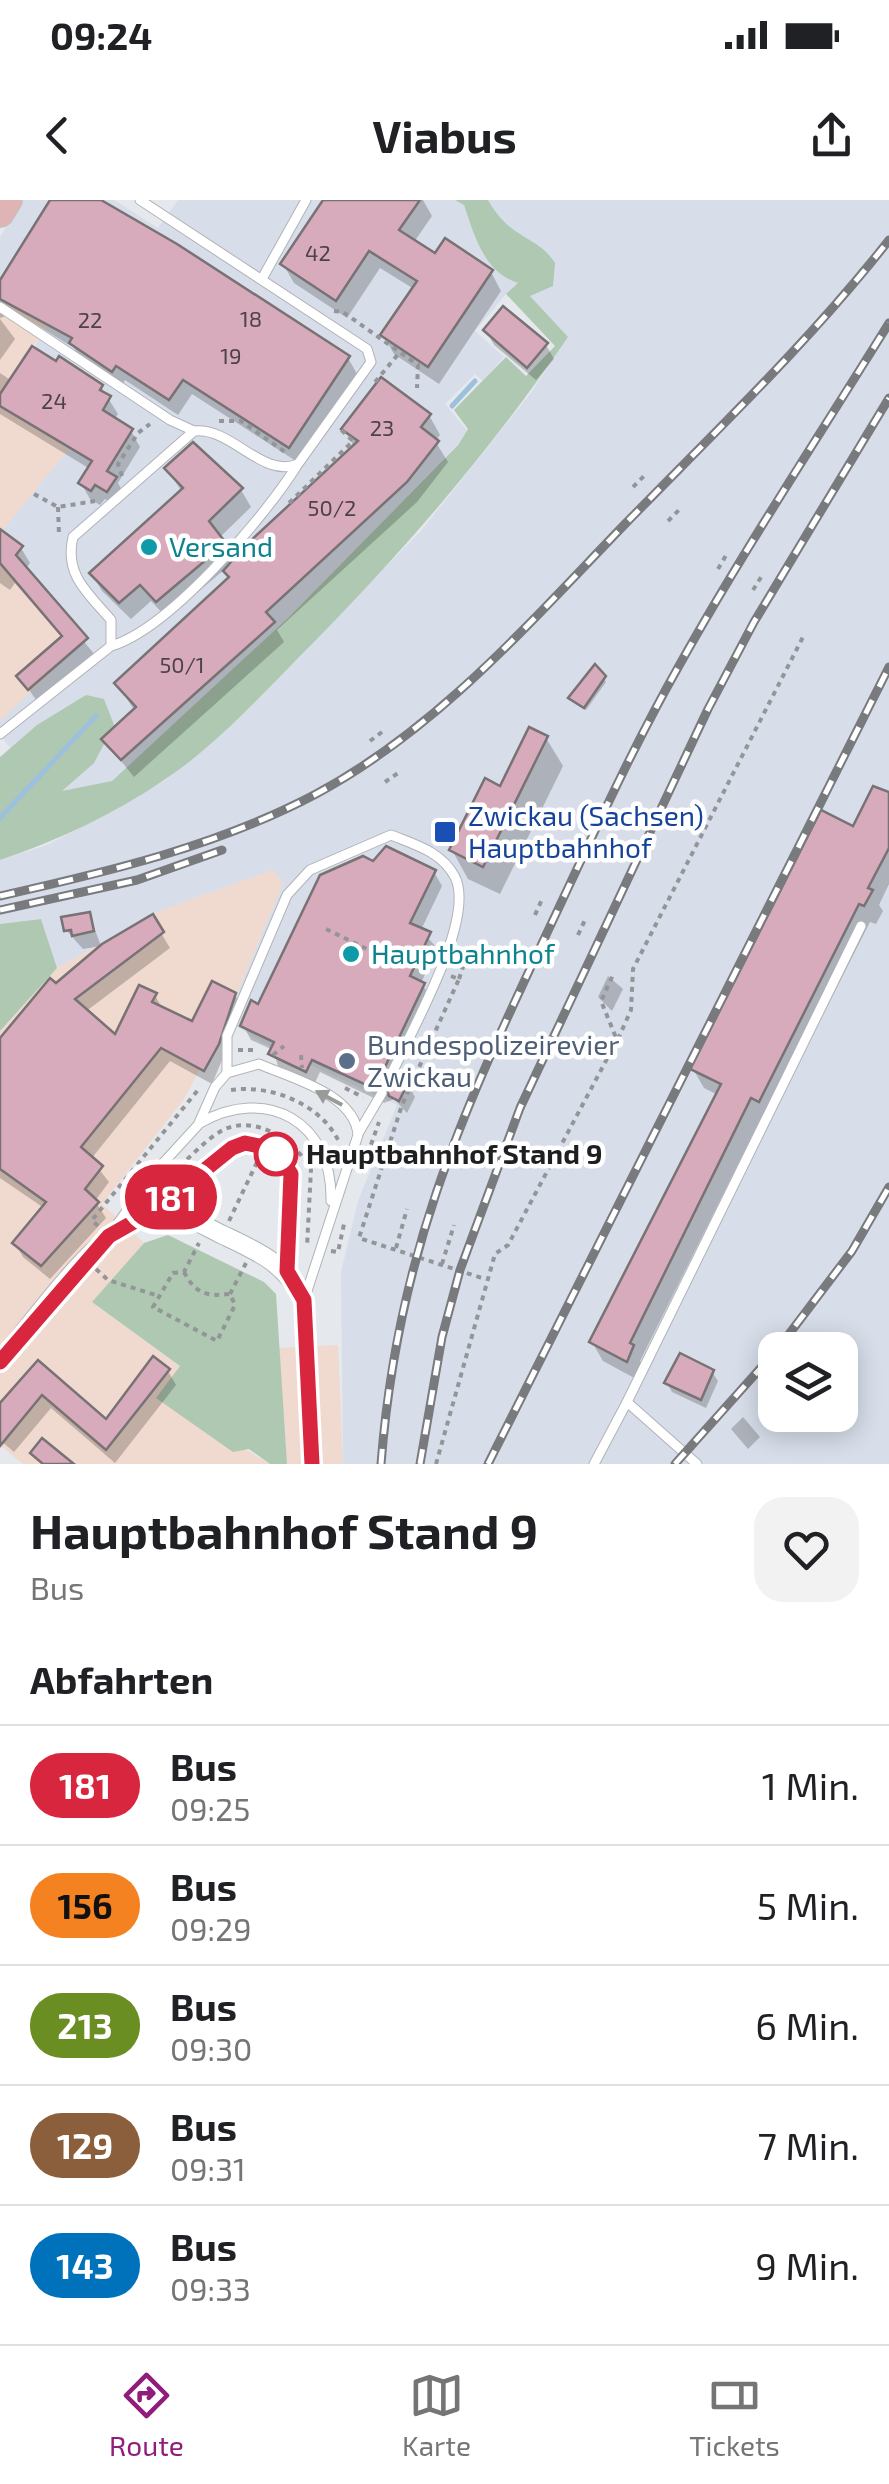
<!DOCTYPE html>
<html lang="de">
<style>
body{margin:0;font-family:"Exo 2",sans-serif;background:#f2f2f2;color:#202124;height:100vh;display:flex;flex-direction:column;font-size:38px;white-space:nowrap}
*{box-sizing:border-box;margin:0}
p{font-size:32px;color:#757577}
.icon{flex:none;width:55px;height:55px;fill:none;stroke:currentColor;stroke-width:2;stroke-linecap:round;stroke-linejoin:round}
.map{position:relative;height:1264px;overflow:hidden}
.sheet{display:flex;flex-direction:column;background:#fff;flex:1}
.sheet>*{flex:none}
.badge{padding:0 20px;border-radius:32px;font-size:35px;line-height:65px}
.buttons{position:absolute;left:758px;top:1132px;display:grid;gap:20px}
.buttons a{display:grid;place-items:center;width:100px;height:100px;border-radius:20px;background:#fff;box-shadow:0 5px 25px #0003;font-size:50px}
.map>.badge{position:absolute;translate:-50% -50%;box-shadow:0 0 0 5px #fff}
h2{padding:0 30px;font-size:38px;line-height:90px}
.round{display:grid;place-items:center;flex:none;width:105px;height:105px;border-radius:30px;background:#f2f2f2}
.headline{display:flex;align-items:center;justify-content:space-between;height:170px;padding:0 30px}
h1{font-size:48px;font-weight:700;line-height:75px}
ul{padding:0;list-style:none}
li{display:flex;align-items:center;gap:30px;height:120px;padding:0 30px;border-top:2px solid #e0e0e0}
li div{flex:1}
li b{display:block;font-size:38px}
li em{font-style:normal}
li .badge{min-width:110px;font-weight:700;text-align:center}
.status{display:flex;justify-content:space-between;align-items:center;height:70px;padding:0 50px;background:#fff;direction:ltr}
.status svg{height:28px;fill:currentColor}
header{display:flex;justify-content:space-between;align-items:center;height:130px;padding:0 30px;background:#fff;font-size:45px;font-weight:700}
.menu{display:flex;justify-content:space-around;align-items:center;height:140px;border-top:2px solid #e0e0e0;background:#fff;font-size:28px;color:#757577}
.menu a{display:grid;justify-items:center;gap:5px}
.menu .selected{color:#901c7c}
.map>svg:first-child{display:block}
.commercial{fill:#f0d9ce}
.built{fill:#d7dee9;fill-rule:evenodd}
.green{fill:#aec8b1}
.shadow{fill:#0003}
.lines{fill:none;stroke-linecap:round;stroke-linejoin:round}
.stream{stroke:#9dc0dd;stroke-width:5}
.building{fill:#d7abbb;stroke:#787274;stroke-width:2.5}
.lane-casing{stroke:#b0b3b7;stroke-width:11}
.street-casing{stroke:#b0b3b7;stroke-width:20}
.primary-casing{stroke:#c4c5c5;stroke-width:30}
.path{stroke:#939599;stroke-width:4;stroke-dasharray:5 5;stroke-linecap:butt}
.lane{stroke:#fff;stroke-width:9}
.street{stroke:#fff;stroke-width:18}
.primary{stroke:#dfb4b5;stroke-width:28}
.rail-casing{stroke:#787a7d;stroke-width:9}
.rail{stroke:#fff;stroke-width:5;stroke-dasharray:15;stroke-linecap:butt}
.oneway{fill:#9a9a9b}
.line-casing{stroke:#fff;stroke-width:22}
.line{stroke:#d7263d;stroke-width:15}
.culture-dot{fill:#0f9aa8;stroke:#fff;stroke-width:4}
.transit-dot{fill:#1a4fb4;stroke:#fff;stroke-width:4}
.service-dot{fill:#5c6f8a;stroke:#fff;stroke-width:4}
.stop-dot{fill:#fff;stroke:#d7263d;stroke-width:5}
.labels{text-anchor:middle;stroke-width:9;stroke-linejoin:round;paint-order:stroke}
.number-label{font-size:22px;fill:#4c4248}
.culture-label{font-size:28px;fill:#0d838f;stroke:#fff;text-anchor:start}
.transit-label{font-size:28px;fill:#164399;stroke:#fff;text-anchor:start}
.service-label{font-size:28px;fill:#4e5e75;stroke:#fff;text-anchor:start}
.stop-label{font-size:28px;font-weight:bold;fill:#1e1f21;stroke:#fff;text-anchor:start}
</style>
<div class="status"><b>09:24</b><svg viewBox="0 0 49 12"><path d="M0 12V9h3v3zM5 12V6h3v6zM10 12V3h3v9zM15 12V0h3v12zM26 1h20v11H26zM47 4h2v5h-2z"/></svg></div>
<header><svg class="icon" aria-label="back" viewBox="0 0 24 24"><path d="M15 5l-7 7 7 7"/></svg>Viabus<svg class="icon" aria-label="share" viewBox="0 0 24 24"><path d="M12 15V3M7 8l5-5 5 5M5 13v7h14v-7"/></svg></header>
<div class="map">
<svg width="889" height="1264" viewBox="0 0 889 1264">
<rect width="100%" height="100%" fill="#e5e8ed"/>
<g class="commercial">
<path d="M 0,94 L 49,124 L 0,194 Z"/>
<path d="M 0,206 L 69,249 L 3,330 L 23,349 L 88,438 L 0,521 Z"/>
<path d="M 273,670 L 283,683 L 226,820 L 184,899 L 102,1004 L 144,1043 L 92,1102 L 180,1166 L 157,1198 L 270,1264 L 23,1264 L 0,1245 L 0,831 L 57,768 L 156,712 Z"/>
<path d="M 338,1145 L 343,1264 L 287,1264 L 279,1148 Z"/>
</g>
<path class="built" d="M 23,0 L 114,0 L 158,28 L 178,0 L 889,0 L 889,1264 L 343,1264 L 341,1072 L 358,1001 L 397,905 L 261,842 L 226,820 L 283,683 L 273,670 L 156,712 L 57,768 L 41,719 L 0,724 L 0,660 L 47,645 L 113,610 L 165,580 L 209,544 L 420,332 L 530,194 L 568,137 L 518,84 L 506,94 L 475,131 L 504,157 L 483,181 L 475,174 L 445,204 L 467,230 L 458,244 L 289,417 L 112,581 L 60,592 L 27,569 L 0,535 L 0,521 L 87,438 L 18,358 L 23,349 L 3,330 L 69,249 L 0,206 L 48,124 L 0,94 L 0,37 ZM 775,1150 L 840,1150 L 840,1215 L 775,1215 Z"/>
<g class="green">
<path d="M 455,0 L 488,0 C 511,41 537,35 555,63 L 553,86 L 530,96 L 568,137 C 489,253 398,358 299,457 C 257,500 214,547 164,580 C 114,614 57,641 0,660 L 0,557 L 37,525 L 86,495 L 104,499 L 114,525 L 94,563 L 62,591 L 112,581 L 289,417 L 458,245 L 468,229 L 454,210 L 506,157 L 526,176 L 555,146 L 506,94 L 518,83 C 484,72 475,37 464,5 Z"/>
<path d="M 41,719 L 57,768 L 0,831 L 0,724 Z"/>
<path d="M 168,1035 L 264,1082 L 276,1094 L 287,1264 L 270,1264 L 249,1249 L 233,1252 L 156,1198 L 180,1166 L 92,1102 L 144,1043 Z"/>
</g>
<g class="shadow">
<path d="M 53,0 L 98,0 L 348,158 L 357,174 L 299,263 L 192,194 L 178,215 L 125,180 L 122,186 L 81,159 L 74,148 L 29,120 L 26,123 L 12,114 L 0,118 L 0,87 Z"/>
<path d="M 326,0 L 423,0 L 432,16 L 414,42 L 435,57 L 491,72 L 501,91 L 439,184 L 394,154 L 383,135 L 414,89 L 380,68 L 347,118 L 294,83 L 283,64 Z"/>
<path d="M 0,119 L 15,139 L 0,160 Z"/>
<path d="M 486,131 L 546,145 L 554,159 L 536,180 L 494,145 Z"/>
<path d="M 0,173 L 12,181 L 101,187 L 118,214 L 114,220 L 131,231 L 140,247 L 118,283 L 124,294 L 116,306 L 105,299 L 100,305 L 90,299 L 81,283 L 90,269 L 0,214 Z"/>
<path d="M 429,215 L 440,235 L 435,241 L 448,262 L 417,302 L 277,430 L 284,442 L 134,577 L 104,540 L 135,511 L 117,484 L 231,379 L 225,369 L 167,418 L 151,401 L 131,419 L 102,391 L 92,374 L 182,292 L 167,269 L 241,290 L 251,307 L 219,338 L 234,362 L 355,248 L 344,229 Z"/>
<path d="M 0,332 L 21,348 L 30,363 L 25,370 L 95,455 L 39,504 L 20,477 L 63,439 L 15,383 L 10,390 L 0,383 Z"/>
<path d="M 603,478 L 606,482 L 586,510 L 573,502 L 571,499 Z"/>
<path d="M 546,538 L 563,566 L 500,694 L 468,679 L 452,650 Z"/>
<path d="M 889,595 L 889,684 L 879,705 L 883,711 L 876,724 L 870,722 L 770,920 L 762,916 L 640,1161 L 644,1167 L 638,1180 L 603,1161 L 592,1142 L 718,895 L 704,888 L 693,869 L 854,630 Z"/>
<path d="M 374,664 L 434,672 L 442,686 L 421,730 L 437,748 L 421,783 L 432,799 L 392,882 L 407,882 L 415,897 L 407,913 L 394,899 L 384,903 L 320,872 L 314,885 L 279,869 L 273,850 L 251,840 L 243,825 Z"/>
<path d="M 89,714 L 101,746 L 83,749 L 66,730 Z"/>
<path d="M 152,718 L 170,748 L 85,812 L 116,838 L 155,795 L 163,810 L 194,825 L 235,795 L 243,810 L 212,884 L 170,861 L 91,959 L 109,982 L 95,1001 L 106,1018 L 50,1079 L 23,1057 L 15,1043 L 44,1008 L 0,978 L 0,842 L 56,786 Z"/>
<path d="M 608,776 L 623,789 L 612,811 L 598,797 Z"/>
<path d="M 39,1163 L 106,1223 L 168,1171 L 176,1185 L 115,1263 L 51,1208 L 14,1252 L 0,1240 L 0,1207 Z"/>
<path d="M 712,1172 L 718,1181 L 706,1208 L 672,1192 L 667,1183 Z"/>
<path d="M 743,1217 L 760,1237 L 748,1249 L 731,1229 Z"/>
</g>
<g class="lines">
<g class="stream">
<path d="M 452,206 L 475,181"/>
<path d="M 0,618 L 96,516"/>
</g>
</g>
<g class="building">
<path d="M 50,0 L 101,0 L 177,44 L 350,156 L 289,248 L 183,180 L 169,200 L 116,166 L 112,172 L 69,143 L 72,138 L 0,99 L 0,80 Z"/>
<path d="M 323,0 L 420,0 L 399,30 L 435,53 L 445,38 L 493,70 L 428,167 L 380,135 L 417,81 L 369,51 L 336,101 L 280,64 Z"/>
<path d="M 503,106 L 548,143 L 527,168 L 483,130 Z"/>
<path d="M 32,146 L 56,161 L 59,156 L 103,185 L 100,190 L 111,196 L 103,210 L 133,229 L 107,271 L 117,277 L 107,292 L 95,285 L 91,291 L 78,283 L 92,261 L 0,206 L 0,194 Z"/>
<path d="M 381,177 L 431,214 L 421,227 L 439,241 L 407,282 L 266,412 L 275,422 L 121,560 L 101,539 L 136,507 L 114,483 L 229,377 L 223,371 L 246,345 L 358,241 L 341,229 Z"/>
<path d="M 193,242 L 243,288 L 209,321 L 226,343 L 156,402 L 140,385 L 119,403 L 89,373 L 183,288 L 164,268 Z"/>
<path d="M 0,329 L 23,346 L 16,355 L 88,438 L 28,490 L 16,476 L 62,436 L 0,363 Z"/>
<path d="M 595,464 L 606,476 L 584,508 L 568,498 Z"/>
<path d="M 529,527 L 548,536 L 483,667 L 449,650 L 485,578 L 500,586 Z"/>
<path d="M 873,586 L 889,592 L 889,648 L 868,688 L 873,690 L 864,706 L 859,704 L 759,902 L 751,898 L 630,1143 L 634,1145 L 627,1162 L 589,1142 L 721,884 L 690,869 L 821,610 L 853,626 Z"/>
<path d="M 386,646 L 436,670 L 410,723 L 431,732 L 410,776 L 425,783 L 384,869 L 389,881 L 400,876 L 409,881 L 399,901 L 389,896 L 385,886 L 375,889 L 312,860 L 306,872 L 268,854 L 274,842 L 240,826 L 251,800 L 258,804 L 320,675 L 363,656 L 373,661 Z"/>
<path d="M 90,712 L 94,731 L 72,736 L 71,730 L 64,731 L 61,717 Z"/>
<path d="M 153,714 L 164,732 L 75,799 L 115,834 L 139,785 L 157,793 L 152,802 L 192,821 L 212,781 L 236,793 L 219,844 L 204,871 L 161,848 L 81,947 L 103,966 L 85,989 L 99,1002 L 41,1066 L 12,1043 L 46,1002 L 0,969 L 0,838 L 50,778 L 56,783 L 102,744 Z"/>
<path d="M 680,1153 L 714,1170 L 701,1200 L 664,1183 Z"/>
<path d="M 153,1156 L 170,1169 L 106,1250 L 42,1195 L 0,1246 L 0,1203 L 38,1160 L 106,1219 Z"/>
<path d="M 42,1238 L 74,1264 L 43,1264 L 30,1253 Z"/>
</g>
<g class="lines">
<g class="lane-casing">
<g id="lane">
<path d="M 263,77 L 306,0"/>
<path d="M 0,107 L 170,220 L 194,231"/>
<path d="M 111,446 C 169,429 263,319 296,267"/>
<path d="M 0,534 L 111,446 L 111,420 C 88,393 64,375 73,337 L 194,231 C 232,227 262,279 298,264 L 371,162 L 367,149 L 140,0"/>
<path d="M 227,873 L 227,836 L 287,695 L 310,670 L 391,635 C 416,645 442,652 455,677 C 476,719 411,831 392,873"/>
<path d="M 200,923 C 267,885 333,922 331,1001"/>
<path d="M 359,932 L 382,893"/>
<path d="M 156,1010 L 231,948 C 314,920 288,1030 287,1071"/>
<path d="M 116,1026 L 154,973 L 198,925 L 215,887 L 227,873 L 259,864 C 291,878 355,894 358,935 L 305,1097"/>
<path d="M 627,1202 L 861,726"/>
<path d="M 594,1264 L 627,1202 L 697,1264"/>
</g>
</g>
<g class="street-casing">
<path id="street" d="M 0,1162 C 35,1121 104,1017 159,1012 C 180,1010 204,1026 223,1035 C 259,1052 285,1063 304,1100 L 312,1264"/>
</g>
<g class="primary-casing">
<path id="primary" d="M 0,13 L 8,0"/>
</g>
<g class="path">
<path d="M 334,111 L 343,112 L 418,165 L 417,188"/>
<path d="M 375,182 L 400,152"/>
<path d="M 219,221 L 241,221 L 285,252"/>
<path d="M 122,276 L 118,264 L 138,233 L 150,224"/>
<path d="M 633,287 L 647,273"/>
<path d="M 34,294 L 58,307 L 95,301"/>
<path d="M 289,303 L 353,241 L 338,227"/>
<path d="M 58,307 L 59,335"/>
<path d="M 668,321 L 682,307"/>
<path d="M 718,369 L 728,352"/>
<path d="M 753,390 L 763,374"/>
<path d="M 370,541 L 386,529"/>
<path d="M 385,582 L 401,571"/>
<path d="M 535,715 L 543,697"/>
<path d="M 326,729 L 373,752"/>
<path d="M 578,735 L 586,718"/>
<path d="M 451,776 L 459,779 L 402,905 L 359,1038 L 485,1079"/>
<path d="M 459,779 L 470,746"/>
<path d="M 618,839 L 631,810 L 633,769 L 803,437"/>
<path d="M 238,850 L 258,850"/>
<path d="M 273,855 L 284,846"/>
<path d="M 301,855 L 302,868"/>
<path d="M 345,888 L 363,897"/>
<path d="M 231,890 C 272,884 323,905 340,944"/>
<path d="M 180,966 C 193,954 208,938 223,930 C 256,914 295,941 311,969 L 307,1047"/>
<path d="M 361,973 L 379,922"/>
<path d="M 229,1021 L 259,958"/>
<path d="M 98,1026 L 92,1020 L 198,890"/>
<path d="M 396,1048 L 407,1009"/>
<path d="M 331,1051 L 338,1052 L 344,1024"/>
<path d="M 442,1064 L 454,1025"/>
<path d="M 96,1069 L 108,1080 L 159,1096"/>
<path d="M 184,1072 C 195,1093 206,1097 230,1094 L 235,1105 L 217,1141 L 153,1107 L 173,1073 L 184,1072 L 199,1043"/>
<path d="M 230,1094 L 246,1063"/>
<path d="M 436,1264 L 495,1054 L 508,1045 L 617,840 L 601,801 L 613,775"/>
</g>
<use href="#lane" class="lane"/>
<use href="#street" class="street"/>
<use href="#primary" class="primary"/>
<g class="rail-casing">
<g id="rail">
<path d="M 0,696 C 107,672 218,646 316,594 C 439,528 531,421 627,322 C 717,230 810,141 889,40"/>
<path d="M 0,710 L 137,680 L 222,650"/>
<path d="M 777,1150 L 852,1051 L 889,987"/>
<path d="M 381,1264 C 397,1057 459,919 546,735 C 589,644 630,552 680,464 C 745,348 819,236 889,123"/>
<path d="M 420,1264 L 442,1137 L 460,1070 L 520,908 L 708,509 L 754,422 L 889,198"/>
<path d="M 488,1264 L 889,467"/>
<path d="M 675,1264 L 775,1152"/>
</g>
</g>
<use href="#rail" class="rail"/>
</g>
<defs><path id="oneway-solid" d="M-6-.8H1V-3.2L6.5 0L1 3.2V.8H-6Z" transform="scale(2.5)"/></defs>
<use class="oneway" href="#oneway-solid" transform="translate(329 898) rotate(-152)"/>
<g class="lines">
<g class="line-casing">
<path id="line" d="M 0,1162 L 109,1036 L 155,1010 L 232,948 L 245,943 L 264,947 L 282,960 L 291,974 L 287,1071 L 304,1100 L 312,1264"/>
</g>
<use href="#line" class="line"/>
</g>
<g class="culture-dot">
<circle cx="149" cy="347" r="10"/>
<circle cx="351" cy="754" r="10"/>
</g>
<rect class="transit-dot" x="433" y="620" width="24" height="24" rx="5"/>
<circle class="service-dot" cx="347" cy="861" r="10"/>
<circle class="stop-dot" cx="276" cy="954" r="20"/>
<g class="labels">
<g class="number-label">
<text x="318" y="61">42</text>
<text x="251" y="127">18</text>
<text x="90" y="128">22</text>
<text x="231" y="164">19</text>
<text x="54" y="209">24</text>
<text x="382" y="236">23</text>
<text x="332" y="316">50/2</text>
<text x="182" y="473">50/1</text>
</g>
<g class="culture-label">
<text x="169" y="357">Versand</text>
<text x="371" y="764">Hauptbahnhof</text>
</g>
<g class="transit-label">
<text x="468" y="626">Zwickau (Sachsen)<tspan x="468" dy="32">Hauptbahnhof</tspan></text>
</g>
<g class="service-label">
<text x="367" y="855">Bundespolizeirevier<tspan x="367" dy="32">Zwickau</tspan></text>
</g>
<g class="stop-label">
<text x="306" y="964">Hauptbahnhof Stand 9</text>
</g>
</g>
</svg>
<div class="buttons">
<a><svg class="icon" aria-label="layers" viewBox="0 0 24 24"><path d="M12 4l9 5-9 5-9-5zM3 14l9 5 9-5"/></svg></a>
</div>
<b class="badge" style="left:171px;top:997px;background:#d7263d;color:#fff">181</b>
</div>
<section class="sheet">
<div class="headline"><div><h1>Hauptbahnhof Stand 9</h1><p>Bus</p></div><a class="round"><svg class="icon" aria-label="heart" viewBox="0 0 24 24"><path d="M12 20l-8-8c-3-5 5-10 8-4 3-6 11-1 8 4z"/></svg></a></div>
<h2>Abfahrten</h2>
<ul>
<li><span class="badge" style="background:#d7263d;color:#fff">181</span><div><b>Bus</b><p>09:25</p></div><em>1 Min.</em></li>
<li><span class="badge" style="background:#f58220;color:#111">156</span><div><b>Bus</b><p>09:29</p></div><em>5 Min.</em></li>
<li><span class="badge" style="background:#6b8e23;color:#fff">213</span><div><b>Bus</b><p>09:30</p></div><em>6 Min.</em></li>
<li><span class="badge" style="background:#8b5e3c;color:#fff">129</span><div><b>Bus</b><p>09:31</p></div><em>7 Min.</em></li>
<li><span class="badge" style="background:#0072bc;color:#fff">143</span><div><b>Bus</b><p>09:33</p></div><em>9 Min.</em></li>
</ul>
</section>
<nav class="menu">
<a class="selected"><svg class="icon" aria-label="directions" viewBox="0 0 24 24"><path d="M12 3l9 9-9 9-9-9zM9 14v-3h6M13 9l2 2-2 2"/></svg>Route</a>
<a><svg class="icon" aria-label="map" viewBox="0 0 24 24"><path d="M3 6l6-2 6 2 6-2v14l-6 2-6-2-6 2zM9 4v14M15 6v14"/></svg>Karte</a>
<a><svg class="icon" aria-label="tickets" viewBox="0 0 24 24"><path d="M3 7h18v10H3zM15 7v10"/></svg>Tickets</a>
</nav>
